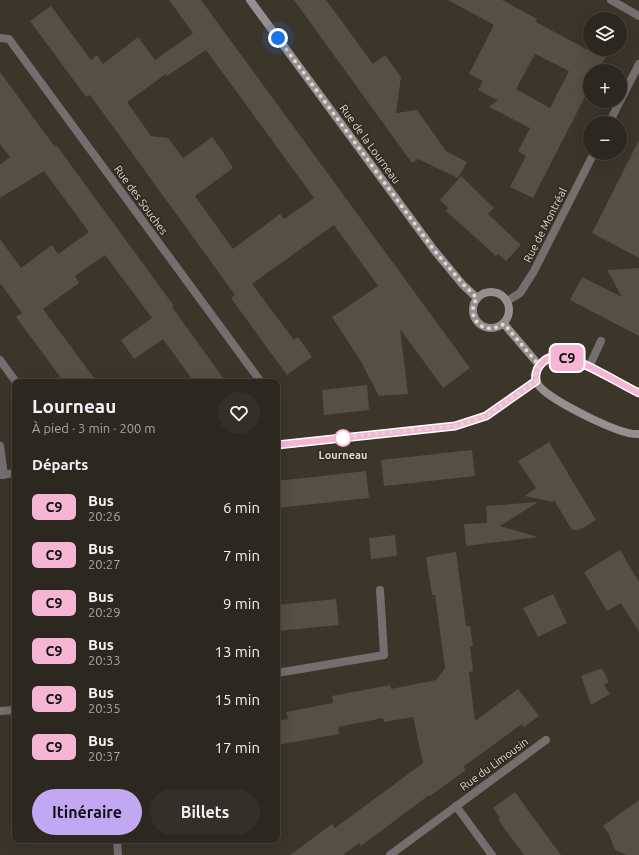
<!DOCTYPE html>
<html lang="fr">
<meta charset="utf-8">
<style>
body{margin:0;font-family:Ubuntu,sans-serif;background:#343029;color:#f1f3f6;height:100vh;display:flex;flex-direction:column;font-size:15px;white-space:nowrap}
*{box-sizing:border-box;margin:0}
p{font-size:13px;color:#a6a6a5}
.icon{flex:none;width:22px;height:22px;fill:none;stroke:currentColor;stroke-width:2;stroke-linecap:round;stroke-linejoin:round}
.map{position:relative;flex:1;overflow:hidden}
.side{position:absolute;left:12px;top:379px;width:268px;height:464px;display:flex;flex-direction:column;background:#2c2820;border-radius:8px;box-shadow:0 4px 16px #0002,0 0 0 1px #48443e}
.side>*{flex:none}
.badge{padding:0 8px;border-radius:6px;font-size:14px;line-height:26px}
.controls{position:absolute;left:583px;top:12px;display:grid;gap:8px}
.controls a{display:grid;place-items:center;width:44px;height:44px;border-radius:50%;background:#2c2820;box-shadow:0 4px 16px #0002,0 0 0 1px #48443e;font-size:20px}
.you{position:absolute;width:20px;height:20px;margin:-10px;border:3px solid #fff;border-radius:50%;background:#1a73e8;box-shadow:0 0 0 6px #1a73e833}
.map>.badge{position:absolute;translate:-50% -50%;box-shadow:0 0 0 2px #fff}
h2{padding:0 20px;font-size:15px;line-height:36px}
.round{display:grid;place-items:center;flex:none;width:42px;height:42px;border-radius:21px;background:#343029}
.overview{display:flex;align-items:center;justify-content:space-between;height:68px;padding:0 20px}
h1{font-size:19px;font-weight:700;line-height:30px}
.button{display:flex;gap:8px;margin-top:auto;padding:8px 20px}
.button a{flex:1;height:46px;border-radius:24px;background:#c2a8f2;color:#111;font-size:16px;font-weight:700;line-height:46px;text-align:center}
.button a+a{background:#343029;color:#f1f3f6}
ul{padding:0;list-style:none}
li{display:flex;align-items:center;gap:12px;height:48px;padding:0 20px}
li div{flex:1}
li b{display:block;font-size:15px}
li em{font-style:normal}
li .badge{min-width:44px;font-weight:700;text-align:center}
.map>svg:first-child{display:block}
.building{fill:#564f43;fill-rule:evenodd}
.lines{fill:none;stroke-linecap:round;stroke-linejoin:round}
.lane{stroke:#756e6f;stroke-width:8}
.street{stroke:#756e6f;stroke-width:8}
.secondary{stroke:#998d8f;stroke-width:8}
.line-casing{stroke:#fff;stroke-width:9}
.line{stroke:#f5b5d3;stroke-width:6}
.walk{stroke:#dedad3;stroke-width:4;stroke-dasharray:0 7.2}
.stop-dot{fill:#fff;stroke:#f5b5d3;stroke-width:2}
.labels{text-anchor:middle;stroke-width:3.5;stroke-linejoin:round;paint-order:stroke}
.street-label{font-size:11px;fill:#dedad3;stroke:#312b20}
.stop-label{font-size:11px;font-weight:bold;fill:#dedad3;stroke:#312b20}
</style>
<div class="map">
<svg width="639" height="855" viewBox="0 0 639 855">
<rect width="100%" height="100%" fill="#3b352a"/>
<g class="building">
<path d="M 169,0 L 201,0 L 470,368 L 443,388 L 400,329 L 408,394 L 379,396 L 360,360 L 332,317 L 378,286 L 334,225 L 252,284 L 294,340 L 298,337 L 312,357 L 287,375 L 231,298 L 235,295 L 90,95 L 86,97 L 30,21 L 51,6 L 91,60 L 97,55 L 103,64 L 138,37 L 155,60 L 193,33 ZM 206,50 L 314,198 L 284,219 L 280,214 L 233,249 L 195,196 L 233,168 L 223,152 L 212,137 L 183,158 L 168,138 L 151,136 L 127,102 L 166,74 L 167,76 Z"/>
<path d="M 294,0 L 326,0 L 373,64 L 385,55 L 401,77 L 396,113 L 417,110 L 446,151 L 467,162 L 458,178 L 418,159 L 412,163 Z"/>
<path d="M 448,0 L 502,0 L 537,19 L 536,22 L 586,49 L 610,49 L 598,71 L 590,71 L 590,87 L 533,198 L 510,187 L 526,156 L 518,151 L 530,128 L 489,107 L 498,100 L 478,90 L 483,81 L 469,74 L 494,25 ZM 535,54 L 569,71 L 550,108 L 516,89 Z"/>
<path d="M 0,72 L 55,147 L 57,146 L 174,306 L 172,307 L 226,382 L 194,382 L 163,339 L 134,359 L 121,340 L 152,318 L 105,255 L 75,276 L 79,283 L 43,309 L 97,382 L 64,382 L 16,317 L 22,313 L 0,283 L 0,239 L 21,268 L 52,245 L 58,254 L 89,232 L 44,171 L 0,198 L 0,165 L 10,157 L 0,144 Z"/>
<path d="M 639,140 L 639,258 L 592,233 Z"/>
<path d="M 461,176 L 494,208 L 488,214 L 521,245 L 506,261 L 498,254 L 496,256 L 446,211 L 448,208 L 440,200 Z"/>
<path d="M 639,268 L 639,336 L 570,300 L 582,277 L 622,297 L 607,270 Z"/>
<path d="M 367,385 L 369,410 L 324,415 L 322,390 Z"/>
<path d="M 549,442 L 596,520 L 579,530 L 572,530 L 554,500 L 553,502 L 525,496 L 536,488 L 518,461 Z"/>
<path d="M 472,450 L 475,476 L 384,486 L 381,460 Z"/>
<path d="M 366,471 L 369,498 L 277,508 L 277,481 Z"/>
<path d="M 538,502 L 500,526 L 538,537 L 466,546 L 464,524 L 487,523 L 486,506 Z"/>
<path d="M 395,535 L 397,556 L 371,559 L 369,538 Z"/>
<path d="M 620,550 L 639,582 L 639,632 L 621,603 L 607,611 L 584,572 Z"/>
<path d="M 456,552 L 466,626 L 470,626 L 473,646 L 470,647 L 473,671 L 469,672 L 475,721 L 518,689 L 539,716 L 524,727 L 522,724 L 463,767 L 466,770 L 430,796 L 429,795 L 361,846 L 359,843 L 343,855 L 290,855 L 332,824 L 335,828 L 423,763 L 413,717 L 384,722 L 383,718 L 338,727 L 339,734 L 277,745 L 277,721 L 288,719 L 286,712 L 333,703 L 332,696 L 390,685 L 391,689 L 436,680 L 445,668 L 435,595 L 432,595 L 426,557 Z"/>
<path d="M 553,594 L 567,623 L 538,637 L 523,608 Z"/>
<path d="M 336,599 L 339,625 L 277,631 L 277,605 Z"/>
<path d="M 602,668 L 609,682 L 604,685 L 610,694 L 591,705 L 581,676 Z"/>
<path d="M 515,792 L 538,824 L 561,855 L 524,855 L 504,828 L 498,819 L 500,818 L 493,808 Z"/>
<path d="M 639,800 L 639,855 L 627,855 L 615,850 L 609,834 L 603,826 Z"/>
</g>
<g class="lines">
<path class="lane" d="M 589,367 L 601,341"/>
<g class="street">
<path d="M 611,0 L 639,16"/>
<path d="M 0,38 L 9,39 L 261,382"/>
<path d="M 609,123 L 639,64"/>
<path d="M 507,301 L 520,293 L 534,271 L 594,153"/>
<path d="M 0,360 L 16,382"/>
<path d="M 277,445 L 455,426 L 485,416 L 536,381"/>
<path d="M 0,446 L 4,475"/>
<path d="M 0,475 L 15,473"/>
<path d="M 277,673 L 384,655 L 380,590"/>
<path d="M 0,711 L 15,710"/>
<path d="M 456,806 L 492,855"/>
<path d="M 117,840 L 118,855"/>
<path d="M 390,855 L 546,740"/>
</g>
<g class="secondary">
<path d="M 250,0 L 434,250 L 463,285 L 477,298"/>
<circle cx="491" cy="310" r="18"/>
<path d="M 504,324 L 539,365"/>
<path d="M 639,393 C 622,385 564,349 547,358 C 540,362 538,369 535,375 C 536,380 536,383 540,387 C 553,401 620,436 639,434"/>
</g>
</g>
<g class="lines">
<g class="line-casing">
<path id="line" d="M 277,445 L 455,426 L 486,416 L 536,381 C 535,374 537,367 543,362 C 548,357 553,356 560,356 C 577,357 622,385 639,393"/>
</g>
<use href="#line" class="line"/>
<path class="walk" d="M 278,38 L 434,250 L 463,284 L 477,298 C 464,318 484,337 504,324 L 539,365 L 535,375 L 536,381 L 486,416 L 455,426 L 336,438 L 343,438"/>
</g>
<circle class="stop-dot" cx="343" cy="438" r="8"/>
<g class="labels">
<g class="street-label">
<text transform="translate(370 144) rotate(54)" y="4">Rue de la Lourneau</text>
<text transform="translate(141 200) rotate(54)" y="4">Rue des Souches</text>
<text transform="translate(545 225) rotate(-63)" y="4">Rue de Montréal</text>
<text transform="translate(494 764) rotate(-36)" y="4">Rue du Limousin</text>
</g>
<g class="stop-label">
<text x="343" y="459">Lourneau</text>
</g>
</g>
</svg>
<div class="controls">
<a><svg class="icon" aria-label="layers" viewBox="0 0 24 24"><path d="M12 4l9 5-9 5-9-5zM3 14l9 5 9-5"/></svg></a>
<a>+</a>
<a>−</a>
</div>
<div class="you" style="left:278px;top:38px"></div>
<b class="badge" style="left:567px;top:358px;background:#f5b5d3;color:#111">C9</b>
<section class="side">
<div class="overview"><div><h1>Lourneau</h1><p>À pied · 3 min · 200 m</p></div><a class="round"><svg class="icon" aria-label="heart" viewBox="0 0 24 24"><path d="M12 20l-8-8c-3-5 5-10 8-4 3-6 11-1 8 4z"/></svg></a></div>
<h2>Départs</h2>
<ul>
<li><span class="badge" style="background:#f5b5d3;color:#111">C9</span><div><b>Bus</b><p>20:26</p></div><em>6 min</em></li>
<li><span class="badge" style="background:#f5b5d3;color:#111">C9</span><div><b>Bus</b><p>20:27</p></div><em>7 min</em></li>
<li><span class="badge" style="background:#f5b5d3;color:#111">C9</span><div><b>Bus</b><p>20:29</p></div><em>9 min</em></li>
<li><span class="badge" style="background:#f5b5d3;color:#111">C9</span><div><b>Bus</b><p>20:33</p></div><em>13 min</em></li>
<li><span class="badge" style="background:#f5b5d3;color:#111">C9</span><div><b>Bus</b><p>20:35</p></div><em>15 min</em></li>
<li><span class="badge" style="background:#f5b5d3;color:#111">C9</span><div><b>Bus</b><p>20:37</p></div><em>17 min</em></li>
</ul>
<div class="button"><a>Itinéraire</a><a>Billets</a></div>
</section>
</div>
